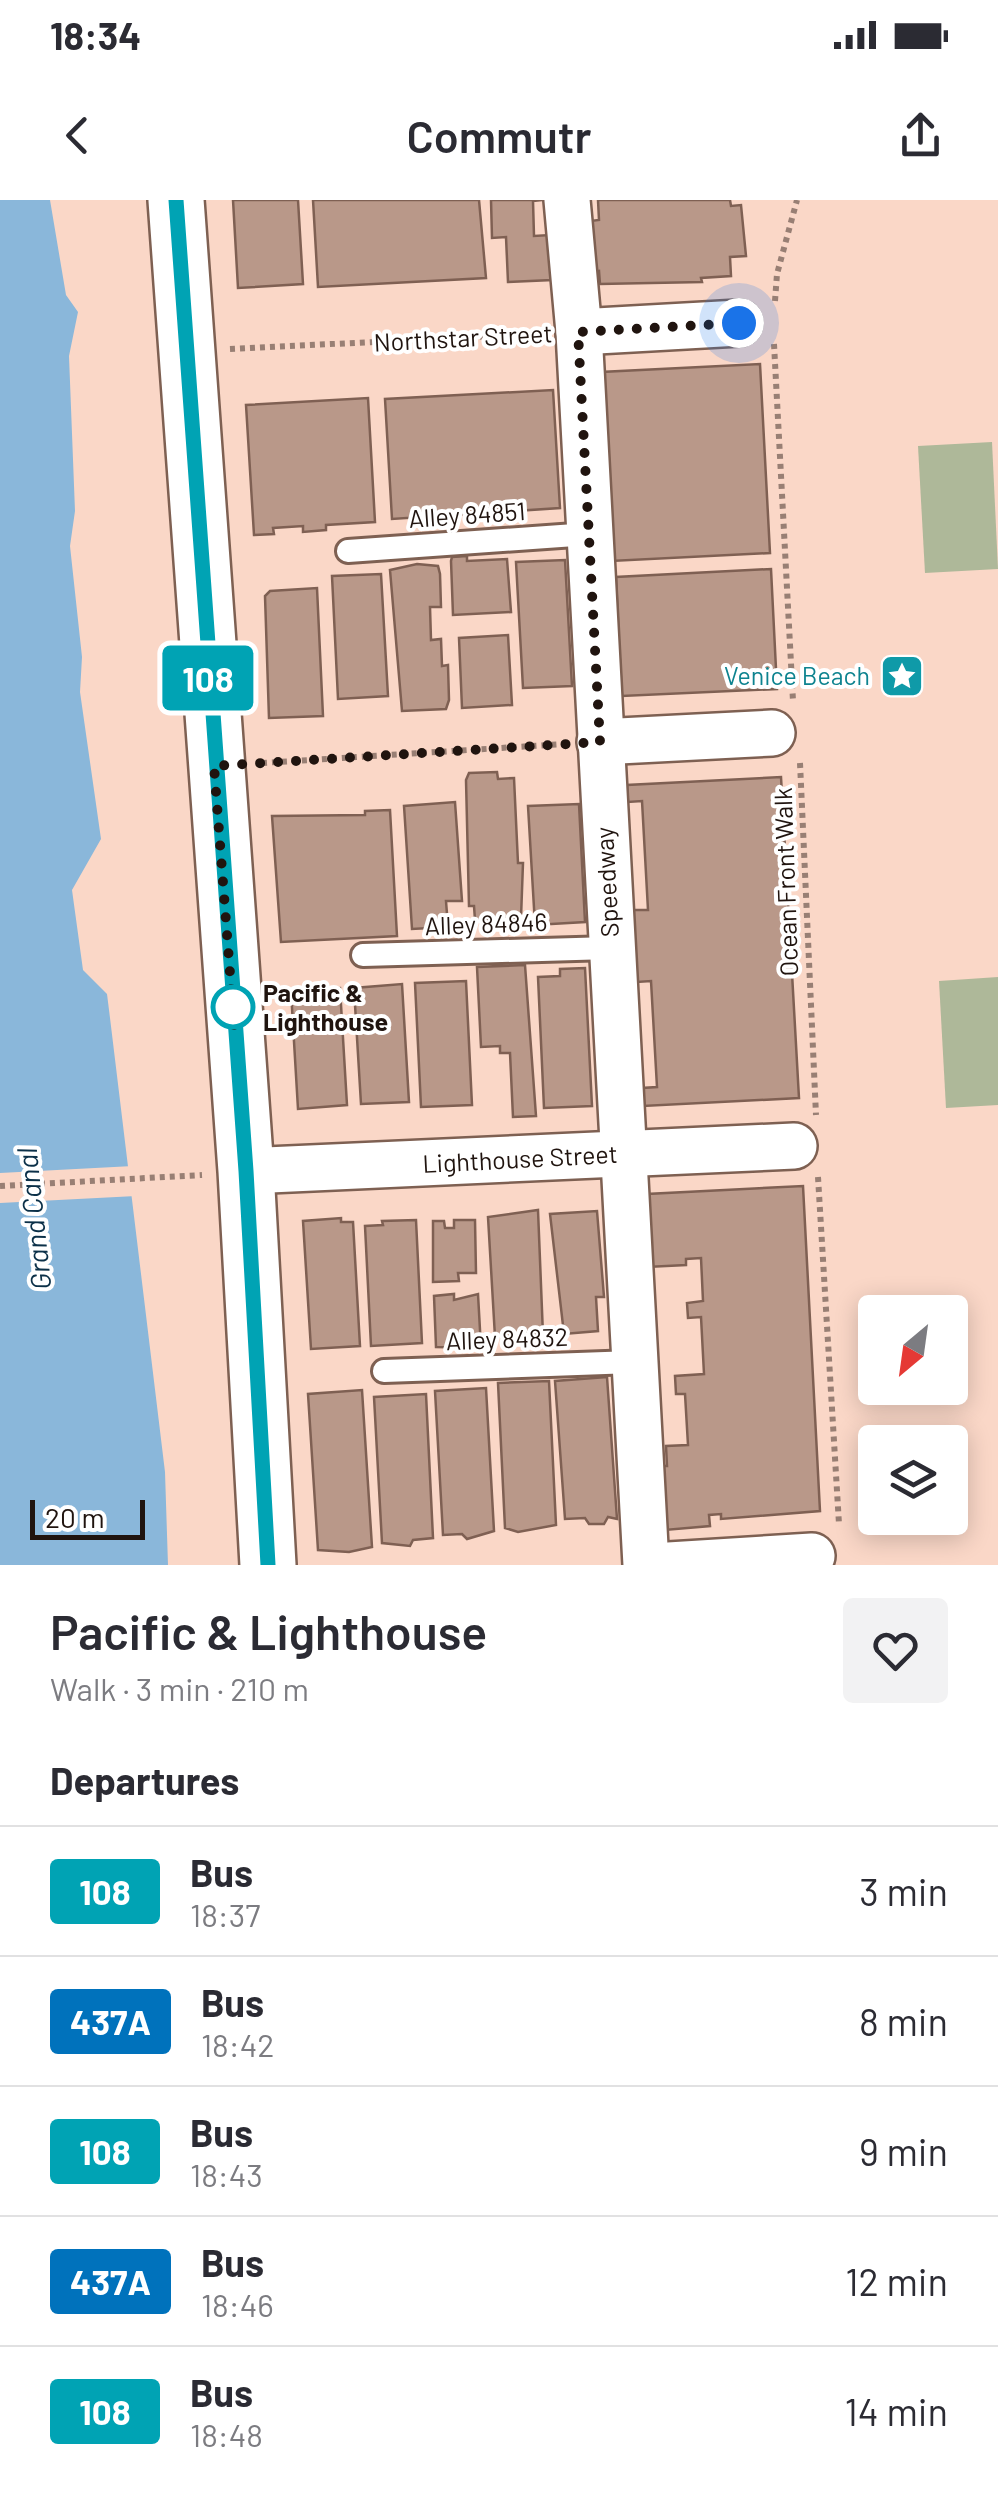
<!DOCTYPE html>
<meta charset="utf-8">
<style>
body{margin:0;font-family:Barlow,sans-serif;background:#f2f2f3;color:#2b2b33;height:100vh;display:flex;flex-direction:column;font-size:38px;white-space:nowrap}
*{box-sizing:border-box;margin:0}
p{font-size:32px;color:#7c7c81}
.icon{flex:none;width:55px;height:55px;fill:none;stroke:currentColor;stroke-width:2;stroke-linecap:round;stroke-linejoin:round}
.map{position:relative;height:1365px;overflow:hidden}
.sheet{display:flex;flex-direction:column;background:#fff;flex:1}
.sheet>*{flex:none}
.badge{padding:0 20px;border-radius:8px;font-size:35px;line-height:65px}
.needle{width:65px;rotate:209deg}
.buttons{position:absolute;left:858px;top:1095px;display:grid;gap:20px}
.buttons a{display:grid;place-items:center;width:110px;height:110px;border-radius:10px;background:#fff;box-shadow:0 5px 25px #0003;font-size:50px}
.scale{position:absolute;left:30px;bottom:25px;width:115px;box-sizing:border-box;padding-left:10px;border:5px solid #20140f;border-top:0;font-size:28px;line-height:35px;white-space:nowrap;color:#20140f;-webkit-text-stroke:8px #fff;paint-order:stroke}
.you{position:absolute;width:50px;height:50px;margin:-25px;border:8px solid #fff;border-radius:50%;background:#1a73e8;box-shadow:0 0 0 15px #1a73e833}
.map>.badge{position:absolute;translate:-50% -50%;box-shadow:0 0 0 5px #fff}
h2{padding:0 50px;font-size:38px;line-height:90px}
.round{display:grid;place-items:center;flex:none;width:105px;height:105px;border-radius:10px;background:#f2f2f3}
.summary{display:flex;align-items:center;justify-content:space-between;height:170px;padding:0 50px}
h1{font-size:48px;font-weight:600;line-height:75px}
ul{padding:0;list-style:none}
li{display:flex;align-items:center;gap:30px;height:130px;padding:0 50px;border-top:2px solid #e1e1e2}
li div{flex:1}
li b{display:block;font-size:38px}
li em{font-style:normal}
li .badge{min-width:110px;font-weight:700;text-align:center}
.status{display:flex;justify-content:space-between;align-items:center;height:70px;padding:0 50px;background:#fff;direction:ltr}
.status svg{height:28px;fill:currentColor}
header{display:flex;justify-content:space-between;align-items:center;height:130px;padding:0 50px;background:#fff;font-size:45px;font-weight:600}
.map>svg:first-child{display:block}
.green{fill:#aeb899}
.water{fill:#8ab7da}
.pier{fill:#fad7c7}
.building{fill:#b99889;stroke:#7f6053;stroke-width:2.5}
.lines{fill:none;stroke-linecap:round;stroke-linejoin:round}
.lane-casing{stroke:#7e6052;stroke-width:28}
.street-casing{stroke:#7e6052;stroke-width:50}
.secondary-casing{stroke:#7e6052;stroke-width:60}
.path{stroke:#987f74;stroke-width:6;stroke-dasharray:5 5;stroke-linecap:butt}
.lane{stroke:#fff;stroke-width:22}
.street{stroke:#fff;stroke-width:45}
.secondary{stroke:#fff;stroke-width:55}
.line-casing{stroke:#fff;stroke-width:22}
.line{stroke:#00a3b4;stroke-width:15}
.walk{stroke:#20140f;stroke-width:10;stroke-dasharray:0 18}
.stop-dot{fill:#fff;stroke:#00a3b4;stroke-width:5}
.labels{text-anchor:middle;stroke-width:8;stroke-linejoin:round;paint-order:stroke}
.street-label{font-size:25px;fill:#20140f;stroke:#fff}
.culture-label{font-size:25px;fill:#0d838f;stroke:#fff;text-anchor:end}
.stop-label{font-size:25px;font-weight:bold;fill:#20140f;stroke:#fff;text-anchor:start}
.water-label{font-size:28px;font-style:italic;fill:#0b3048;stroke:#fff}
</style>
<div class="status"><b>18:34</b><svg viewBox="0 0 49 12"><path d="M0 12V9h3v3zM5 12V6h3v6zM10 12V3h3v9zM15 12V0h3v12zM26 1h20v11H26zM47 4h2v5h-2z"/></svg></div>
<header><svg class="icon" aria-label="back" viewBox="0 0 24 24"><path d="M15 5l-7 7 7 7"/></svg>Commutr<svg class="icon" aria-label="share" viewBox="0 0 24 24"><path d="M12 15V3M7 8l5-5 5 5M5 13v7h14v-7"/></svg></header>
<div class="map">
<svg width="998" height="1365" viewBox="0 0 998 1365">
<rect width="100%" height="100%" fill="#fad7c7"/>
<g class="green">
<path d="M 992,242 L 998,369 L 925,373 L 918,246 Z"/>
<path d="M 998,777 L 998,905 L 946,908 L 939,781 Z"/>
</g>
<path class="water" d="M 0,0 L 50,0 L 66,95 L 78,112 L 69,156 L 75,311 L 70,346 L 82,457 L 80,492 L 101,639 L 72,690 L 83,770 L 107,794 L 110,818 L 165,1272 L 168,1365 L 0,1365 Z"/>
<path class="pier" d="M 133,966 L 136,996 L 0,1003 L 0,973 Z"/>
<g class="building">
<path d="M 233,0 L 298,0 L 303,84 L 238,88 Z"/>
<path d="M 313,0 L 479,0 L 486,78 L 318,87 Z"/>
<path d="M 491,0 L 542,0 L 533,1 L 534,36 L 550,35 L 552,80 L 508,82 L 506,37 L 492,38 Z"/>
<path d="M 598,0 L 730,0 L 731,6 L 741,5 L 746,56 L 730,57 L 731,76 L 701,78 L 702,82 L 600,84 L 599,71 L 592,72 L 590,21 L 599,20 Z"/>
<path d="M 760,164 L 770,353 L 611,361 L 601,172 Z"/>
<path d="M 553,190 L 560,308 L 392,319 L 385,199 Z"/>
<path d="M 368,198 L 375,322 L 326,325 L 326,330 L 303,332 L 303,326 L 273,328 L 274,334 L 254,335 L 246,205 Z"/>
<path d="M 467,356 L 467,361 L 507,359 L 511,412 L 453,415 L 451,361 L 452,357 Z"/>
<path d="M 565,360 L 572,486 L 523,488 L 516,362 Z"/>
<path d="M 417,364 L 438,366 L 440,374 L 441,407 L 430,407 L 431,440 L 441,439 L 442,466 L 448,465 L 449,500 L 446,509 L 402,511 L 390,370 Z"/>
<path d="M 771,369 L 777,489 L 622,496 L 620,460 L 614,461 L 613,444 L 619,444 L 616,377 Z"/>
<path d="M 381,374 L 388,496 L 338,499 L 332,376 Z"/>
<path d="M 317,388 L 323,516 L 269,518 L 265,396 L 270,391 Z"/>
<path d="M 508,435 L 512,505 L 462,508 L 459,438 Z"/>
<path d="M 497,572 L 498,579 L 514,578 L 518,663 L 523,663 L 521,718 L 475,720 L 474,706 L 469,706 L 466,580 L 469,573 Z"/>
<path d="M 781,577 L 799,898 L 643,906 L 642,888 L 657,887 L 651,781 L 637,782 L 633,710 L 648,710 L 642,601 L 628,602 L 627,585 Z"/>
<path d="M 455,602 L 462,701 L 446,701 L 448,727 L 412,729 L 404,606 Z"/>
<path d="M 579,604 L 585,722 L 535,725 L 528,606 Z"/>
<path d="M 390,610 L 397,736 L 281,742 L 272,616 L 365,615 L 365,611 Z"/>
<path d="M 525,765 L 536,916 L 513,917 L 510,853 L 500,853 L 500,846 L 481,847 L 477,767 Z"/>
<path d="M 585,768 L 592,906 L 544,908 L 538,777 L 560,776 L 560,769 Z"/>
<path d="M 466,781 L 472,905 L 421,907 L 415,783 Z"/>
<path d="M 402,784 L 409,902 L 361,904 L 354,788 Z"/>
<path d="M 340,788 L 347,905 L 298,909 L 291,791 Z"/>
<path d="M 803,986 L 820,1311 L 721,1319 L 721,1314 L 709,1315 L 710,1326 L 665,1330 L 661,1266 L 667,1266 L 666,1246 L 688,1245 L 685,1194 L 676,1194 L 675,1176 L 704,1174 L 701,1117 L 688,1118 L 687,1103 L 703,1101 L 701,1058 L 686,1059 L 686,1065 L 647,1067 L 647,994 Z"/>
<path d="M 538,1010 L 543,1135 L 495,1137 L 488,1017 Z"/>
<path d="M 597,1011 L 604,1097 L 596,1097 L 598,1131 L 564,1134 L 550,1014 Z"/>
<path d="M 341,1018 L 341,1022 L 353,1022 L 360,1146 L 311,1149 L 303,1021 Z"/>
<path d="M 416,1020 L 422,1143 L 371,1146 L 365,1026 L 383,1025 L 382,1021 Z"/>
<path d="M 454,1020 L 475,1020 L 476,1073 L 458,1073 L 459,1081 L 433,1082 L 433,1021 L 444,1021 L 445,1028 L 454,1028 Z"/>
<path d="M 454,1094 L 454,1100 L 478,1094 L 481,1148 L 436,1147 L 434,1096 Z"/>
<path d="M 607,1177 L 617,1319 L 608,1317 L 604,1324 L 589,1324 L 585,1318 L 565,1319 L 555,1181 Z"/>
<path d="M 549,1181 L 556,1325 L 518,1332 L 505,1328 L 498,1183 Z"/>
<path d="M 486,1188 L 494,1331 L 467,1339 L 462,1334 L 443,1335 L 435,1191 Z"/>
<path d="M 362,1190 L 372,1347 L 349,1352 L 318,1350 L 308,1194 Z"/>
<path d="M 426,1194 L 433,1338 L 413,1340 L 410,1346 L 382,1343 L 374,1197 Z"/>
</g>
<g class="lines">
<g class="lane-casing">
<g id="lane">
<path d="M 348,351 L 589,334"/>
<path d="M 363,755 L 610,748"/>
<path d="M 384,1171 L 633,1162"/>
</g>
</g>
<g class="street-casing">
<g id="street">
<path d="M 567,0 L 579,132 L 646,1365"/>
<path d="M 579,132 L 739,123"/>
<path d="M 600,542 L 772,533"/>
<path d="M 246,971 L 794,946"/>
<path d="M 669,1365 L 812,1356"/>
</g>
</g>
<g class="secondary-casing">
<path id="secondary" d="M 176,0 L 246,971 L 268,1365"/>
</g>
<g class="path">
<path d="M 775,101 L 777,74 L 797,0"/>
<path d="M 774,144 L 793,501"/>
<path d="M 230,149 L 537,134"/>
<path d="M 262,563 L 564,544"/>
<path d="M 800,563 L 816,915"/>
<path d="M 818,977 L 839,1324"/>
<path d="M 0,986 L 202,975"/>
</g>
<use href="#lane" class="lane"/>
<use href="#street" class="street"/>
<use href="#secondary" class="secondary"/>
</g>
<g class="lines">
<g class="line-casing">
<path id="line" d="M 176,0 L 246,971 L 268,1365"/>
</g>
<use href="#line" class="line"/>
<path class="walk" d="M 233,807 L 234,825 L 214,566 L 600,542 L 578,132 L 739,123"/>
</g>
<defs>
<g id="sight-square" transform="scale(2.25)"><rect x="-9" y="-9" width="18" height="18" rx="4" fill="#0f9aa8" stroke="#fff"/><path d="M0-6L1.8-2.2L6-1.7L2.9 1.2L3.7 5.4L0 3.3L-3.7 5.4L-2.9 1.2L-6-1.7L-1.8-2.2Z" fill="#fff"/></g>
</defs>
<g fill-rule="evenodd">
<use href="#sight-square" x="902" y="476"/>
</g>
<circle class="stop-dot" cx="233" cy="807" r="20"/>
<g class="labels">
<g class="street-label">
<text transform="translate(463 138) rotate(-3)" y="9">Northstar Street</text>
<text transform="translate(467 315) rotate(-4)" y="9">Alley 84851</text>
<text transform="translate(607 682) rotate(-93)" y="9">Speedway</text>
<text transform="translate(786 682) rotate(-92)" y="9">Ocean Front Walk</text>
<text transform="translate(486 724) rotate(-2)" y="9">Alley 84846</text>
<text transform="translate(520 959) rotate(-3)" y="9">Lighthouse Street</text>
<text transform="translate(507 1139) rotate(-2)" y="9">Alley 84832</text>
</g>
<g class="culture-label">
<text x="870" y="485">Venice Beach</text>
</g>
<g class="stop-label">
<text x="263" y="802">Pacific &amp;<tspan x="263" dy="29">Lighthouse</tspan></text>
</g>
<g class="water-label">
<text transform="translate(34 1019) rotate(-96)" y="10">Grand Canal</text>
</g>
</g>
</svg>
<div class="buttons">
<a><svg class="needle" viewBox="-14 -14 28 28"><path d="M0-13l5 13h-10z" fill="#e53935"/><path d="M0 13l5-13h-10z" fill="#7c7c81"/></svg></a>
<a><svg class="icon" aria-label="layers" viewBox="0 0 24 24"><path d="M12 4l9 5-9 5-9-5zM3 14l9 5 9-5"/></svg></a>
</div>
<div class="scale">20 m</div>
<div class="you" style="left:739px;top:123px"></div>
<b class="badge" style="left:208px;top:478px;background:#00a3b4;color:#fff">108</b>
</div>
<section class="sheet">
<div class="summary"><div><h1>Pacific &amp; Lighthouse</h1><p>Walk · 3 min · 210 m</p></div><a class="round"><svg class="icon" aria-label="heart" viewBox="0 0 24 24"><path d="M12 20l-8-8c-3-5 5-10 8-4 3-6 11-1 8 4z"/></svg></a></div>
<h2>Departures</h2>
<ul>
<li><span class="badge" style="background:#00a3b4;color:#fff">108</span><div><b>Bus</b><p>18:37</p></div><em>3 min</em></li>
<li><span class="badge" style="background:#0072bc;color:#fff">437A</span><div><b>Bus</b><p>18:42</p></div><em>8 min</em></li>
<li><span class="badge" style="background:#00a3b4;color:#fff">108</span><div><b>Bus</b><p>18:43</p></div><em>9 min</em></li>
<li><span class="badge" style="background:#0072bc;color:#fff">437A</span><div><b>Bus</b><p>18:46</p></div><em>12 min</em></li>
<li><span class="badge" style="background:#00a3b4;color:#fff">108</span><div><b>Bus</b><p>18:48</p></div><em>14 min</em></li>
</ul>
</section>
